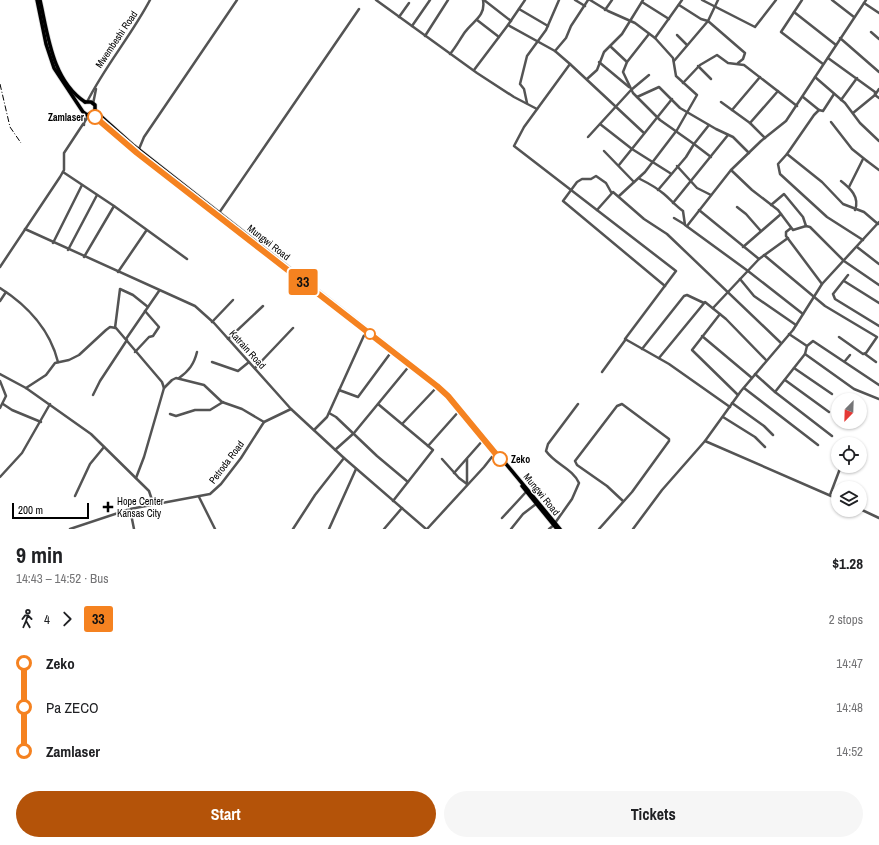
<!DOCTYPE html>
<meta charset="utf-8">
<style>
body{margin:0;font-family:"Archivo Narrow",sans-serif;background:#f6f6f6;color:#202124;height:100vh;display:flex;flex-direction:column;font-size:15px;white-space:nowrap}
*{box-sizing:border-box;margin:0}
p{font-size:13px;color:#757577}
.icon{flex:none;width:22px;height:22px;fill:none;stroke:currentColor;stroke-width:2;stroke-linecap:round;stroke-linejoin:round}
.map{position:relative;height:529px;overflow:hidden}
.sheet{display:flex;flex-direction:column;background:#fff;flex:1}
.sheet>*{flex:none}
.badge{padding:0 8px;border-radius:3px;font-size:14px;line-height:26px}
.needle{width:26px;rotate:203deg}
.buttons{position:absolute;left:831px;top:393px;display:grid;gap:8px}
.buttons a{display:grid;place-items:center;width:36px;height:36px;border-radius:50%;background:#fff;box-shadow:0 1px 3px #0004;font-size:20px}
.scale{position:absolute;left:12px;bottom:10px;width:77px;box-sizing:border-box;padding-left:4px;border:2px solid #000;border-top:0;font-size:11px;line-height:14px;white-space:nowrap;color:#000;-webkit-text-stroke:3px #fff;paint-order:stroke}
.map>.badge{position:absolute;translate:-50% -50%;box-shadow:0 0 0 2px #fff}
.legs{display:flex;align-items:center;gap:6px;height:44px;padding:0 16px;font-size:13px}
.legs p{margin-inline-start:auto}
.head{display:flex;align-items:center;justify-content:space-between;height:68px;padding:0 16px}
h1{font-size:22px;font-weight:700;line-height:30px}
.button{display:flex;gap:8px;margin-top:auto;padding:8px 16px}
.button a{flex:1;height:46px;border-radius:24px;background:#b45309;color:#fff;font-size:16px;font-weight:700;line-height:46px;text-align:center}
.button a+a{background:#f6f6f6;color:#202124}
ul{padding:0 16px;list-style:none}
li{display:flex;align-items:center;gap:14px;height:44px;font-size:15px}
li i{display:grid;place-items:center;width:6px;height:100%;margin:0 5px;background:currentColor}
li i::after{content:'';width:10px;height:10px;margin:-5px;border:3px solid;border-radius:50%;background:#fff}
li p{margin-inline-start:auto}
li:first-child i{background:linear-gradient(#0000 50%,currentColor 0)}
li:last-child i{background:linear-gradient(currentColor 50%,#0000 0)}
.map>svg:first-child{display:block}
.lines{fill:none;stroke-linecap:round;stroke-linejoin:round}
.major-casing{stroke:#dbdbdb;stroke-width:5}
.minor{stroke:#545454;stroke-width:2.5}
.major{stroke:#000;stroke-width:3.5}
.rail{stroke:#000;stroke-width:1;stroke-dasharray:6 2 1 2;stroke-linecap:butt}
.line-1-casing{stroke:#fff;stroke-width:9}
.line-1{stroke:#f58220;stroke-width:6}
.stop-1-dot{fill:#fff;stroke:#f58220;stroke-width:2}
.poi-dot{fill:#000;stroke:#fff;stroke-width:1.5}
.labels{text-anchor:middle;stroke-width:3;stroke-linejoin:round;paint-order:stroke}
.street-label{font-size:10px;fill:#000;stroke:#fff}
.stop-label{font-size:10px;font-weight:bold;fill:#000;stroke:#fff;text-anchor:end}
.poi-label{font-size:10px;fill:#000;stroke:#fff;text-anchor:start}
</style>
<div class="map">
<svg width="879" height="529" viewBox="0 0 879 529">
<rect width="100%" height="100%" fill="#fff"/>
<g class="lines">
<g class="major-casing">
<g id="major">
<path d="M 37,0 L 46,44 L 54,68 L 83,112 L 87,115 L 95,111 L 95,105 L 91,102 L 85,102"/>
<path d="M 40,0 C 48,35 52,80 85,102"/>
<path d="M 95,111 L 134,146 L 439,386 L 449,395 L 560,529"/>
<path d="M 91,115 L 255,245"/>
<path d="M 263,251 L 304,283"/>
<path d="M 522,486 L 557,529"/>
</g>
</g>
<g class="minor">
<path d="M 376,0 L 477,73 L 514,97 L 537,109"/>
<path d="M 484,0 L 511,21"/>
<path d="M 575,0 L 585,6"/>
<path d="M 590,0 L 608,11 L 635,23 L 655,38 L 673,58 L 676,76 L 697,95 L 677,130 L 645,172 L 619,196"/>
<path d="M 702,0 L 755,27 L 776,0"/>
<path d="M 802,0 L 781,32 L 823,64"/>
<path d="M 832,0 L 854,17"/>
<path d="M 642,2 L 669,19"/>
<path d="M 864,3 L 879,13"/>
<path d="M 679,5 L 701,19 L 708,21 L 718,0"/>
<path d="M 519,9 L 548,26"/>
<path d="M 605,10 L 612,0"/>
<path d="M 794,12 L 836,45"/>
<path d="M 399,17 L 409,3"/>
<path d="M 477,20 L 499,37"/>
<path d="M 508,25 L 555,51 L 570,64 L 524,127 L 514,146 L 676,271 L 625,339 L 669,364 L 730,407"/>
<path d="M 412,26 L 430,0"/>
<path d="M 871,32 L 879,39"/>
<path d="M 649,34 L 627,62 L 623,72 L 633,93 L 660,120 L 694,144 L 686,157 L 658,190"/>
<path d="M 677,35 L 687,45"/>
<path d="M 425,36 L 448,0"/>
<path d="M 655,38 L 682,0"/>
<path d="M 840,38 L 879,72"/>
<path d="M 610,46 L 627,62"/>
<path d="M 555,51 L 566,38 L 571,26 L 588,0"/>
<path d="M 450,54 C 456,47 460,39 465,32 C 473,21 486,16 483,0"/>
<path d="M 828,58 L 875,92 L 875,95 L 853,113"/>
<path d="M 674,61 L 708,21 L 745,53 L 743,59 L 738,63"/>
<path d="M 599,62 L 629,87"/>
<path d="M 570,64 L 644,133"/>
<path d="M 698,66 L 711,79"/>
<path d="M 474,70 L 508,25 L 525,0"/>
<path d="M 815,77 L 845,103 L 860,123 L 879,141"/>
<path d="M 587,79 L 597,70 L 604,52 L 622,34 L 643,0"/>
<path d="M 683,83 L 700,65 L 717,55 L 728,63 L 744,65 L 797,106"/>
<path d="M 879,89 L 875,95 L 879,98"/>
<path d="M 834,94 L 823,111 L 819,110 L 814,115 L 787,154 L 822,182 L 843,204 L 864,212 L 878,224"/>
<path d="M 637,97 L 659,87 L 680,108 L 716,129 L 733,137 L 749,153"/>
<path d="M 803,97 L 819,110"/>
<path d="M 841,100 L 857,78"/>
<path d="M 87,102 C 105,66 131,36 150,0"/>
<path d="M 721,102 L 750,123 L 765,138"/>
<path d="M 527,103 L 524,89 L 520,84 L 527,56 L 546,30 L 559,0"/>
<path d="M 93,104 L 96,89"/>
<path d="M 732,110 L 760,77"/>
<path d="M 84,113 L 84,125"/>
<path d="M 831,122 L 852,149 L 867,161"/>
<path d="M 750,123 L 778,91"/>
<path d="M 600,124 L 632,149 L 670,173"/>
<path d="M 709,125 L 694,144 L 711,157"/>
<path d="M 588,137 L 631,90 L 649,75"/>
<path d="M 139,149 L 144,137 L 237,0"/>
<path d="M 604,151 L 634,182"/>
<path d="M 787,154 L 778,164 L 780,174 L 827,217 L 863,240"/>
<path d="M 867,161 L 879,170"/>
<path d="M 619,165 L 672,99"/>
<path d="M 677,166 L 697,188 L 711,195"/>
<path d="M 731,170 L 752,190 L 778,210 L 793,230 L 806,226 L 810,227 L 844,261 L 879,285"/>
<path d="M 63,172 L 114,206"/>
<path d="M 640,179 C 648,183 657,188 664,194 C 671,200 676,206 683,211 L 685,225 L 748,271 L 803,314"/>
<path d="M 841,181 C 850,188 860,197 855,210"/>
<path d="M 849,187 L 863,159"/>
<path d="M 611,192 L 606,183 L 596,176 L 591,179 L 582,179 L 577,182 L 563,201 L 665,286"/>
<path d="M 673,203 L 728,135"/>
<path d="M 771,205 L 784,194 L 803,217 L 806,226"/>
<path d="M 737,207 L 746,214 L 760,230"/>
<path d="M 597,210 L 613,192 L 644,219 L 667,234 L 781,343"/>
<path d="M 699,210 L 759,259"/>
<path d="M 219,213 L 359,9"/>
<path d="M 674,218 L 684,224"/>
<path d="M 687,226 L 731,170 L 761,141 L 786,121 L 866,0"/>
<path d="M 791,228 L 786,232 L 786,236 L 822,284"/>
<path d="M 25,229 L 195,306 L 214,323 L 291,409 L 344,458 L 426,529"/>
<path d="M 53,243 L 82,185"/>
<path d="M 743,247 L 781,214"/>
<path d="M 857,247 L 879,264"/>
<path d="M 68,250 L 97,195"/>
<path d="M 764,255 L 825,306 L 877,337 L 866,353 L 863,354 L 839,337"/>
<path d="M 84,257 L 114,206 L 187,259"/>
<path d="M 0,267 L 60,177 L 64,170 L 64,153 L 89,115"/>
<path d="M 118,272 L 146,231"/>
<path d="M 848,275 L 833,294 L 835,299 L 879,326"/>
<path d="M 740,279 L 754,296 L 796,325"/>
<path d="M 844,281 L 879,303"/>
<path d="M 0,288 C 27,305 50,330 58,362"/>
<path d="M 0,301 L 6,292"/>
<path d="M 713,308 L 759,259 L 788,238"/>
<path d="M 720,314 L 692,350 L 738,395"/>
<path d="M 212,322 L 233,300"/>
<path d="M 115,328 L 120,289 L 133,295 L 148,307"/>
<path d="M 789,334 L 807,346 L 813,341 L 879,385"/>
<path d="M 702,336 L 752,378"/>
<path d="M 126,339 L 159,291"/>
<path d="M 228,339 L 263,306"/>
<path d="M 642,349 L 684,296 L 687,295 L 704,303"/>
<path d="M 135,352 L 149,337 L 153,336 L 159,327 L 145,311"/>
<path d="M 805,354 L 854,389 L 879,399"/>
<path d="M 865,354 L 876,362"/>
<path d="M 659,358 L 705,302 L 726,319 L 766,360"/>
<path d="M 845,361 L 850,355"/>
<path d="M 212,362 L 238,371 L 249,362"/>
<path d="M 255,368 L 293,328"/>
<path d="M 794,368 L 832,394"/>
<path d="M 602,372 L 626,339"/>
<path d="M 0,374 L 26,388 L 91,434 L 149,491 L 153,503"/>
<path d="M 755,374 L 775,392 L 832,436"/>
<path d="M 179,378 C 189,371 194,364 197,352"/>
<path d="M 785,380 L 829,412"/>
<path d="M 0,381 L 6,396 L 0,408"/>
<path d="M 26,388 L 46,375 L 55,363 L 69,360 L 79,355 L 106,330 L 110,327 L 116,328 L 162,382 L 164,388 L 144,457 L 136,478"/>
<path d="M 164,388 L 172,380 L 176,378 L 204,385 L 222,402 L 242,409 L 264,422"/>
<path d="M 744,388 L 818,445"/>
<path d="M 339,390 L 358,397 L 392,351"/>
<path d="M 775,392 L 805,354 L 807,346"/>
<path d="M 93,395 L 100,381 L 127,340"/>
<path d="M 732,403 L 764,426 L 773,435"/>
<path d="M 3,404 L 12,410 L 41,422"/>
<path d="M 378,404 L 433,450 L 393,501"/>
<path d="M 329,413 L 336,417 L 377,456 L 408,482"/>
<path d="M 170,414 L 176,416 L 195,410 L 210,410 L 223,402"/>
<path d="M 723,417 L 755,437 L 765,447"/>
<path d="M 403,423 L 437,387"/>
<path d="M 314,430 L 327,417 L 366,331"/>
<path d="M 705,441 L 838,499"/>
<path d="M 428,446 L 460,410"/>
<path d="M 335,450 L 354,433 L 410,365"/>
<path d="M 442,459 L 459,478 L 467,484"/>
<path d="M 467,459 L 467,484"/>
<path d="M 454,473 L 484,439"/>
<path d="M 0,477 L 22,453 L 50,404"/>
<path d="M 830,495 L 841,466"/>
<path d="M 75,496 L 90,464 L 104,447"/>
<path d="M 199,497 L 215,529"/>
<path d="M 130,509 L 134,529"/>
<path d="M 860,509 L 879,518"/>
<path d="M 502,518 L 526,492"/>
<path d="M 555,523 L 572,499 L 579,483 C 573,469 555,464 546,451 L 548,444 L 578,404"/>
<path d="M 70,529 L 130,509 L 210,494 L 221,484 L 241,458 L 264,422 L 291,409"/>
<path d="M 293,529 L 315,495 L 344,458"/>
<path d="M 329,529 L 356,469"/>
<path d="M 384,529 L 402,508"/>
<path d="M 427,529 L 484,467 L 495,453"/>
<path d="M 511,529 L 523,514 L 536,504"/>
<path d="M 549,529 L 554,525"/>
<path d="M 599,529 L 632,492 L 669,441 L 669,439 L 622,404 L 617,406 L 575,461 L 577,465 L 607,486 L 623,501"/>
<path d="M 633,529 L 662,490 L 705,441 L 741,391 L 793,330 L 822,284 L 879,222"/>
</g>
<use href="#major" class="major"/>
<path class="rail" d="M 0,84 L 10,127 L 21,143"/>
</g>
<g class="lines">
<g class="line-1-casing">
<path id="line-1" d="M 95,117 L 137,153 L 437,386 L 448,396 L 500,459"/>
</g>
<use href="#line-1" class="line-1"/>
</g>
<g class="stop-1-dot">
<circle cx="95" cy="117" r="7"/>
<circle cx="370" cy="334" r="5"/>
<circle cx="500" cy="459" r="7"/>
</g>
<path class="poi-dot" d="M106 501h4v4h4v4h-4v4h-4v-4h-4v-4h4z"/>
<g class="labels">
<g class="street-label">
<text transform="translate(116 39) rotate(-56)" y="4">Mwembeshi Road</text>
<text transform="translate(269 242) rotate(38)" y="4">Mungwi Road</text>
<text transform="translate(248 349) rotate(48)" y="4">Katrain Road</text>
<text transform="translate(226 462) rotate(-53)" y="4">Petroda Road</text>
<text transform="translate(542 494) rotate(51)" y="4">Mungwi Road</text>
</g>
<g class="stop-label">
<text x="84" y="121">Zamlaser</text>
<text x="511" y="463" text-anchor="start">Zeko</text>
</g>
<g class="poi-label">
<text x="117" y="505">Hope Center<tspan x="117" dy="12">Kansas City</tspan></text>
</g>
</g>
</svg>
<div class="buttons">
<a><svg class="needle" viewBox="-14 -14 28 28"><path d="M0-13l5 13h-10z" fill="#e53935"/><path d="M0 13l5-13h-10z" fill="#757577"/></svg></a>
<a><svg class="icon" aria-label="locate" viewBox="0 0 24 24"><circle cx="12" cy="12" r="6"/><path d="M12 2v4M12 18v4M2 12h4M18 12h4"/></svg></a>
<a><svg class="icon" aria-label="layers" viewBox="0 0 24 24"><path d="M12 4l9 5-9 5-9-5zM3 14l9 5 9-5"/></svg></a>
</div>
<div class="scale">200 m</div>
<b class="badge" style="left:303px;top:282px;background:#f58220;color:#111">33</b>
</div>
<section class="sheet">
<div class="head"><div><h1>9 min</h1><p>14:43 – 14:52 · Bus</p></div><b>$1.28</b></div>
<div class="legs"><svg class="icon" aria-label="walk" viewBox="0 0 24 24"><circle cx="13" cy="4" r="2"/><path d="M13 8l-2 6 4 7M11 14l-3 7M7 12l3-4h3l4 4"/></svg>4<svg class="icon" aria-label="forward" viewBox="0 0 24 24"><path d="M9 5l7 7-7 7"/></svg><b class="badge" style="background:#f58220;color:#111">33</b><p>2 stops</p></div>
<ul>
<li><i style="color:#f58220"></i><b>Zeko</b><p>14:47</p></li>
<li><i style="color:#f58220"></i><span>Pa ZECO</span><p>14:48</p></li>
<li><i style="color:#f58220"></i><b>Zamlaser</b><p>14:52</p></li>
</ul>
<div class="button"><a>Start</a><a>Tickets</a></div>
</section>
